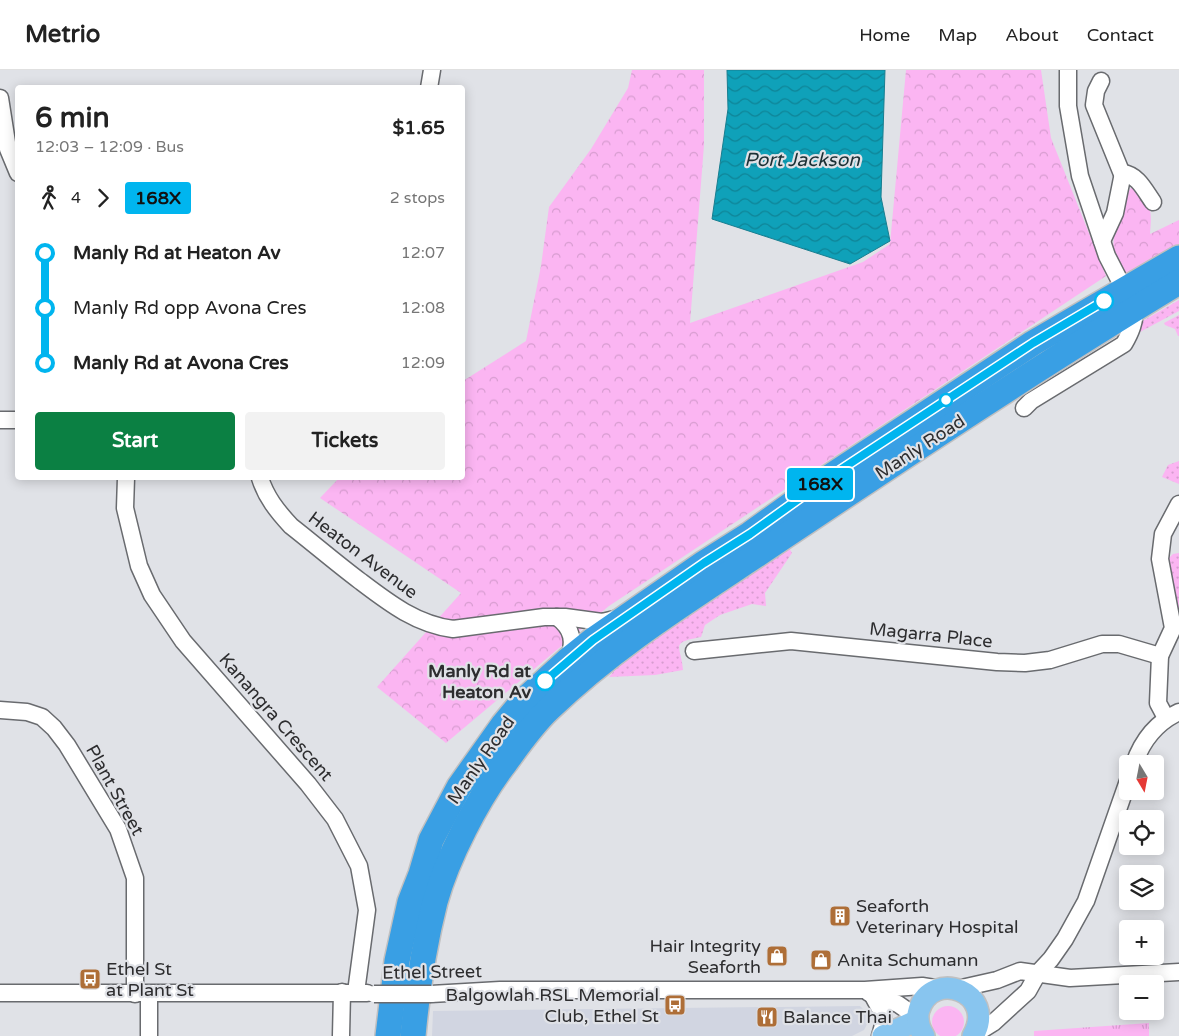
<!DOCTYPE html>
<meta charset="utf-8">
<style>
body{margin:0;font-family:"Varela Round",sans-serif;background:#f2f2f2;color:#222;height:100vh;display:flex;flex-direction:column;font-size:19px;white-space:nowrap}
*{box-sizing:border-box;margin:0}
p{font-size:16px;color:#767676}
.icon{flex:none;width:28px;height:28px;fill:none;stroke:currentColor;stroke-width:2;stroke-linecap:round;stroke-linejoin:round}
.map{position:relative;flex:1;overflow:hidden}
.drawer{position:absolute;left:15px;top:15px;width:450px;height:395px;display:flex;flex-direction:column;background:#fff;border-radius:5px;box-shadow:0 2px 12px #0003}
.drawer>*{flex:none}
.badge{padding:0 10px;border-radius:4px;font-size:18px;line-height:32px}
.needle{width:32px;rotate:170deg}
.fabs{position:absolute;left:1119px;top:685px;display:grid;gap:10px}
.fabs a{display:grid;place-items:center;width:45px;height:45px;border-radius:5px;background:#fff;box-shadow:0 2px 12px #0003;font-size:25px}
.map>.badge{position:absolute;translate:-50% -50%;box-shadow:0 0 0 2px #fff}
.legs{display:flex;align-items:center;gap:8px;height:55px;padding:0 20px;font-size:16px}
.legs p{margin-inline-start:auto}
.head{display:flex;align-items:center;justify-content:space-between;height:85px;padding:0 20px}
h1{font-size:28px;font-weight:700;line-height:38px}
.button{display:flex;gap:10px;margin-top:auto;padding:10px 20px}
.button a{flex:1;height:58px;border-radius:5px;background:#0b8043;color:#fff;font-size:20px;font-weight:700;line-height:58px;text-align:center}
.button a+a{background:#f2f2f2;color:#222}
ul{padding:0 20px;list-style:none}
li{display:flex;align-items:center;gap:18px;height:55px;font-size:19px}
li i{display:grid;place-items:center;width:8px;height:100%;margin:0 6px;background:currentColor}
li i::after{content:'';width:12px;height:12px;margin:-6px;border:4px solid;border-radius:50%;background:#fff}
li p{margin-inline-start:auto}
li:first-child i{background:linear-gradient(#0000 50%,currentColor 0)}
li:last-child i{background:linear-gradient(currentColor 50%,#0000 0)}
header{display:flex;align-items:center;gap:30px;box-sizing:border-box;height:70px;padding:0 25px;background:#fff;border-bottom:1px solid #e0e0e0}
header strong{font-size:24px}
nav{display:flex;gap:28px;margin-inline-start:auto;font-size:18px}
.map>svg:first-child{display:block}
.built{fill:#d1d5e1}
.grass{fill:url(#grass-dots)}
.forest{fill:url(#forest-crowns)}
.park{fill:url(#park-tufts)}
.garden{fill:#fbb5f2}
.water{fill:url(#water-waves);stroke:#187e90}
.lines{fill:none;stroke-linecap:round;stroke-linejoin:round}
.minor-casing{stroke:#696b6f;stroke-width:19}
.major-casing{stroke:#c0c0c1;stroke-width:24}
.highway-casing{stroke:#c0c0c1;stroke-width:28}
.minor{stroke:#fff;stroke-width:16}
.major{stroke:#88c5ef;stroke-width:21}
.highway{stroke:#399fe4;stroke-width:25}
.minor-bridge-casing{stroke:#696b6f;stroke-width:19;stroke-linecap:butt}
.minor-bridge{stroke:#fff;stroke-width:16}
.line-1-casing{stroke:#fff;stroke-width:11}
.line-1{stroke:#00b5ef;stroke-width:8}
.stop-1-dot{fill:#fff;stroke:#00b5ef;stroke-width:2.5}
.labels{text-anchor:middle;stroke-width:4.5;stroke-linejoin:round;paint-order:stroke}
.street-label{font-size:18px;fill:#2d2d2f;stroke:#e0e2e7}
.stop-label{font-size:18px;font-weight:bold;fill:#2d2d2f;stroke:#e0e2e7;text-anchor:end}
.poi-label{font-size:18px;fill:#2d2d2f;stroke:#e0e2e7;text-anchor:start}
.water-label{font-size:19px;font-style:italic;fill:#1b3035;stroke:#e0e2e7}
</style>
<header>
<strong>Metrio</strong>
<nav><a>Home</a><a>Map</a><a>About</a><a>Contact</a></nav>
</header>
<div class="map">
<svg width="1179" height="966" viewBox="0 0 1179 966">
<defs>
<pattern id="grass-dots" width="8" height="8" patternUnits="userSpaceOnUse" patternTransform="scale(1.25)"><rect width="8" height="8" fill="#fbb5f2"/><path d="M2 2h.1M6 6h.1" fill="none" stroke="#d79cd0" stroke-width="1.8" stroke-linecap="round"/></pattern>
<pattern id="forest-crowns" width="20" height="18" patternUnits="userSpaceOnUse" patternTransform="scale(1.25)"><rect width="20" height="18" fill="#fbb5f2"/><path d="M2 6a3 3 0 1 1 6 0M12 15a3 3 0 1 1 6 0" fill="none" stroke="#d79cd0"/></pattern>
<pattern id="park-tufts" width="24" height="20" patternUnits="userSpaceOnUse" patternTransform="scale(1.25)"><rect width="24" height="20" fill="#fbb5f2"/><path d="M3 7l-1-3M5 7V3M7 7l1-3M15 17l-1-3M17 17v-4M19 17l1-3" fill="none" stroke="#d79cd0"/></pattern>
<pattern id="water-waves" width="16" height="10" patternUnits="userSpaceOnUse" patternTransform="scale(1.25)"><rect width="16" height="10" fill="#0fa1b9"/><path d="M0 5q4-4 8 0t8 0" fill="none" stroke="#0f8497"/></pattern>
</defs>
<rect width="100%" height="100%" fill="#e0e2e7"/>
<path class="built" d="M 860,936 L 871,947 L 864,960 L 852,966 L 432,966 L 433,941 Z"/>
<g class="grass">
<path d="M 1179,230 L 1179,241 L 1140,262 L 1141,252 Z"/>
<path d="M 1179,245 L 1179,266 L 1178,266 L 1175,259 L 1165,255 L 1164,253 Z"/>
<path d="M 1179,391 L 1179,414 L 1162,407 L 1168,395 Z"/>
<path d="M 789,478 L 792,483 L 765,523 L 766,536 L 752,534 L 720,545 L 705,555 L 701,567 C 669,573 681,575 683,600 L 655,605 L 609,607 L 625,588 Z"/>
<path d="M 1179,483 L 1179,546 L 1169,488 L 1173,484 Z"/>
</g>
<g class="forest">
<path d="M 632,0 L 704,0 L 704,75 L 690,253 L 863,192 L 890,174 L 906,0 L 1041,0 L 1051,68 L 1106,206 L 609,536 L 446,673 L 377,617 L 461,523 L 320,428 L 339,408 L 462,408 L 463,311 L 526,271 L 541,196 L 549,137 L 591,79 L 628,18 Z"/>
<path d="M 1132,117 C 1152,135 1152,138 1150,164 L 1179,150 L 1179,176 L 1126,206 L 1113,179 L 1114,166 L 1126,124 Z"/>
</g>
<path class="park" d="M 1149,953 L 1149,966 L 1034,966 L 1034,961 Z"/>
<circle class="garden" cx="948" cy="952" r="16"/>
<path class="water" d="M 727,0 L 885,0 L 881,127 L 890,171 L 850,194 L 712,149 L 728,39 Z"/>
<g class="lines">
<g class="minor-casing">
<g id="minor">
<path d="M 1068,0 L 1068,36 L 1080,106 L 1107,186 L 1124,219"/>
<path d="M 1101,11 L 1096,21 L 1094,35 L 1122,104"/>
<path d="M 429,18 L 432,0"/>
<path d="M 0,28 L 8,79 L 18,103"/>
<path d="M 1102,171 L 1115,143 L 1123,103 C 1138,105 1145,121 1153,132"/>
<path d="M 1024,338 L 1031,331 L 1124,274 C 1131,262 1135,252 1135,238"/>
<path d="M 0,350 L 18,350"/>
<path d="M 126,408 L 125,438 L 139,496 L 152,525 L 183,571 L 308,714 L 335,749 L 359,796 L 367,840 L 356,922"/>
<path d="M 260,408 C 266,427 277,441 291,456 C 314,474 336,493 360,511 C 389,533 416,554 453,559 L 544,547 L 565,547 L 602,552 L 619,548"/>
<path d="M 557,547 C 573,559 575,572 568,590"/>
<path d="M 694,581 L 791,571 L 997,592 L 1025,593 L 1050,590 L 1102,574 L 1119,574 L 1160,586"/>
<path d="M 0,640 L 27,642 L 42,647 L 54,658 L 67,675 L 118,759 L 135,808 L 135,924"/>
<path d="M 1166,648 L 1158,633 L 1160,586 L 1173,558 L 1160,489 L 1163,464 L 1179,434"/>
<path d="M 1134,694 C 1142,671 1157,652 1179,642"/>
<path d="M 957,919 L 997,910 L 1020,901 L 1070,908 L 1179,902"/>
<path d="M 0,923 L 367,923"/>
<path d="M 869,923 L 898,934 L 918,948"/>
<path d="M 431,924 L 500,920 L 865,920 L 922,916 L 941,919"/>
<path d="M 873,926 C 882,944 887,944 880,966"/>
<path d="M 975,964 L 993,953 L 1028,921 L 1038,903 L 1051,889 L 1065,869 L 1086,831 L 1128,711"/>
<path d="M 149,966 L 149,924"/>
<path d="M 341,966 L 342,922"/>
</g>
</g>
<g class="major-casing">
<g id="major">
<path d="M 883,966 L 918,950"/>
<path d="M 924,966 C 919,958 916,949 919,940 C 932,898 998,922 973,966"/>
</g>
</g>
<g class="highway-casing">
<g id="highway">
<path d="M 388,966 L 397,891 L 410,832 L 421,804 L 431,770 L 459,717 L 503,655 L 522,632 L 568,590 L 593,570 L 704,493 L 750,464 L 828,408 L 1033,273 L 1179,188"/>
<path d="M 413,966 C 417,922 424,875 435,832 C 447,788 478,728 506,692 C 519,674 533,654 549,639 C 619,571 704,521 785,466 C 915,379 1045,293 1179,212"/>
</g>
</g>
<use href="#minor" class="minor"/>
<use href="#major" class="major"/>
<use href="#highway" class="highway"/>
<g class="minor-bridge-casing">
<path id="minor-bridge" d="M 374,924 L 431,924"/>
</g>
<use href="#minor-bridge" class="minor-bridge"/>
</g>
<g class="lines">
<g class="line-1-casing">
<path id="line-1" d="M 545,611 L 593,570 L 704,493 L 750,464 L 828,408 L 1033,273 L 1104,231"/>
</g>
<use href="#line-1" class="line-1"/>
</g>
<defs>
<g id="building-square" transform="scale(1.125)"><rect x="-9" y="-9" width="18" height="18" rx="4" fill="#ae6e37" stroke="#e0e2e7"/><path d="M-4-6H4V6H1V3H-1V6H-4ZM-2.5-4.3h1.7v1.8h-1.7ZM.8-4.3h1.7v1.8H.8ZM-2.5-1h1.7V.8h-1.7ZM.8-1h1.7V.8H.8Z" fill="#fff"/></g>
<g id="shop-square" transform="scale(1.125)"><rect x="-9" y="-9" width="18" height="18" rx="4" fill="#ae6e37" stroke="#e0e2e7"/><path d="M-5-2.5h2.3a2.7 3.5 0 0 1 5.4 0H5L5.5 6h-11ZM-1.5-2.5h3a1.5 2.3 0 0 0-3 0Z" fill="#fff"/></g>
<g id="bus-square" transform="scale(1.125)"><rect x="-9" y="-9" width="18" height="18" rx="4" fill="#ae6e37" stroke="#e0e2e7"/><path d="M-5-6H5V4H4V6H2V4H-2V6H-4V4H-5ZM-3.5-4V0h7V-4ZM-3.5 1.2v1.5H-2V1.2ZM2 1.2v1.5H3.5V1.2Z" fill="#fff"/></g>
<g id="restaurant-square" transform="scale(1.125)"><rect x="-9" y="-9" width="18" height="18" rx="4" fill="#ae6e37" stroke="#e0e2e7"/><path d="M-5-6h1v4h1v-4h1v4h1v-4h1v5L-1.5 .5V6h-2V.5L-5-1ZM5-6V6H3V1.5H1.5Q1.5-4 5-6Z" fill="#fff"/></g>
</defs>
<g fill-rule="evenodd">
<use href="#building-square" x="840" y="846"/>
<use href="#shop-square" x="777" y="886"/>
<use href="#shop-square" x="821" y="890"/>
<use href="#bus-square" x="90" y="909"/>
<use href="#bus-square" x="675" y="935"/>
<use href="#restaurant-square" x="767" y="947"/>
</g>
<g class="stop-1-dot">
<circle cx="1104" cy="231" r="9"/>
<circle cx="946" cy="330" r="6"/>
<circle cx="545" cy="611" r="9"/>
</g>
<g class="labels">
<g class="street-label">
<text transform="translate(920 377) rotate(-33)" y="6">Manly Road</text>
<text transform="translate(363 485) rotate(37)" y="6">Heaton Avenue</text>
<text transform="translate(931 565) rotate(6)" y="6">Magarra Place</text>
<text transform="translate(276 647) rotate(49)" y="6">Kanangra Crescent</text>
<text transform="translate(481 690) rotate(-55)" y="6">Manly Road</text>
<text transform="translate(115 720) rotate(61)" y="6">Plant Street</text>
<text transform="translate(432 902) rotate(-1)" y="6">Ethel Street</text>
</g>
<g class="stop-label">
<text x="531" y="607">Manly Rd at<tspan x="531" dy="21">Heaton Av</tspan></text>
</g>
<g class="poi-label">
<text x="856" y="842">Seaforth<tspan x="856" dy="21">Veterinary Hospital</tspan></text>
<text x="761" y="882" text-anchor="end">Hair Integrity<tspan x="761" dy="21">Seaforth</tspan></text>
<text x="837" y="896">Anita Schumann</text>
<text x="106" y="905">Ethel St<tspan x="106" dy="21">at Plant St</tspan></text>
<text x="659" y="931" text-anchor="end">Balgowlah RSL Memorial<tspan x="659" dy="21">Club, Ethel St</tspan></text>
<text x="783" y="953">Balance Thai</text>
</g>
<g class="water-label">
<text x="802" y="96">Port Jackson</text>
</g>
</g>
</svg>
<div class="fabs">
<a><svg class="needle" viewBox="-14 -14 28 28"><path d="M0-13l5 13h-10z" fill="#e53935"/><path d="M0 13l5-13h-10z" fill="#767676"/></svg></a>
<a><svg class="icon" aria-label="locate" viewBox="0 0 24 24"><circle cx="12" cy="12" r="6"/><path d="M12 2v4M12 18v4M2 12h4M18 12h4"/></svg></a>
<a><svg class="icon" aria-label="layers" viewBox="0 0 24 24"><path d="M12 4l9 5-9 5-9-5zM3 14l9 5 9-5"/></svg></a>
<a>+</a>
<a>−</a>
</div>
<b class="badge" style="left:820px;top:414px;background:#00b5ef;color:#111">168X</b>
<section class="drawer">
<div class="head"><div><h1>6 min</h1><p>12:03 – 12:09 · Bus</p></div><b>$1.65</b></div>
<div class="legs"><svg class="icon" aria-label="walk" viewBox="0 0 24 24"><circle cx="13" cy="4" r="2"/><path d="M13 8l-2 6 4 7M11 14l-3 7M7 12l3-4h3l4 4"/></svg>4<svg class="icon" aria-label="forward" viewBox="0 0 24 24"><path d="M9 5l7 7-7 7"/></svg><b class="badge" style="background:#00b5ef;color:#111">168X</b><p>2 stops</p></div>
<ul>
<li><i style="color:#00b5ef"></i><b>Manly Rd at Heaton Av</b><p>12:07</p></li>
<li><i style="color:#00b5ef"></i><span>Manly Rd opp Avona Cres</span><p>12:08</p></li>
<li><i style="color:#00b5ef"></i><b>Manly Rd at Avona Cres</b><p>12:09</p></li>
</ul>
<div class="button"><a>Start</a><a>Tickets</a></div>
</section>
</div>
